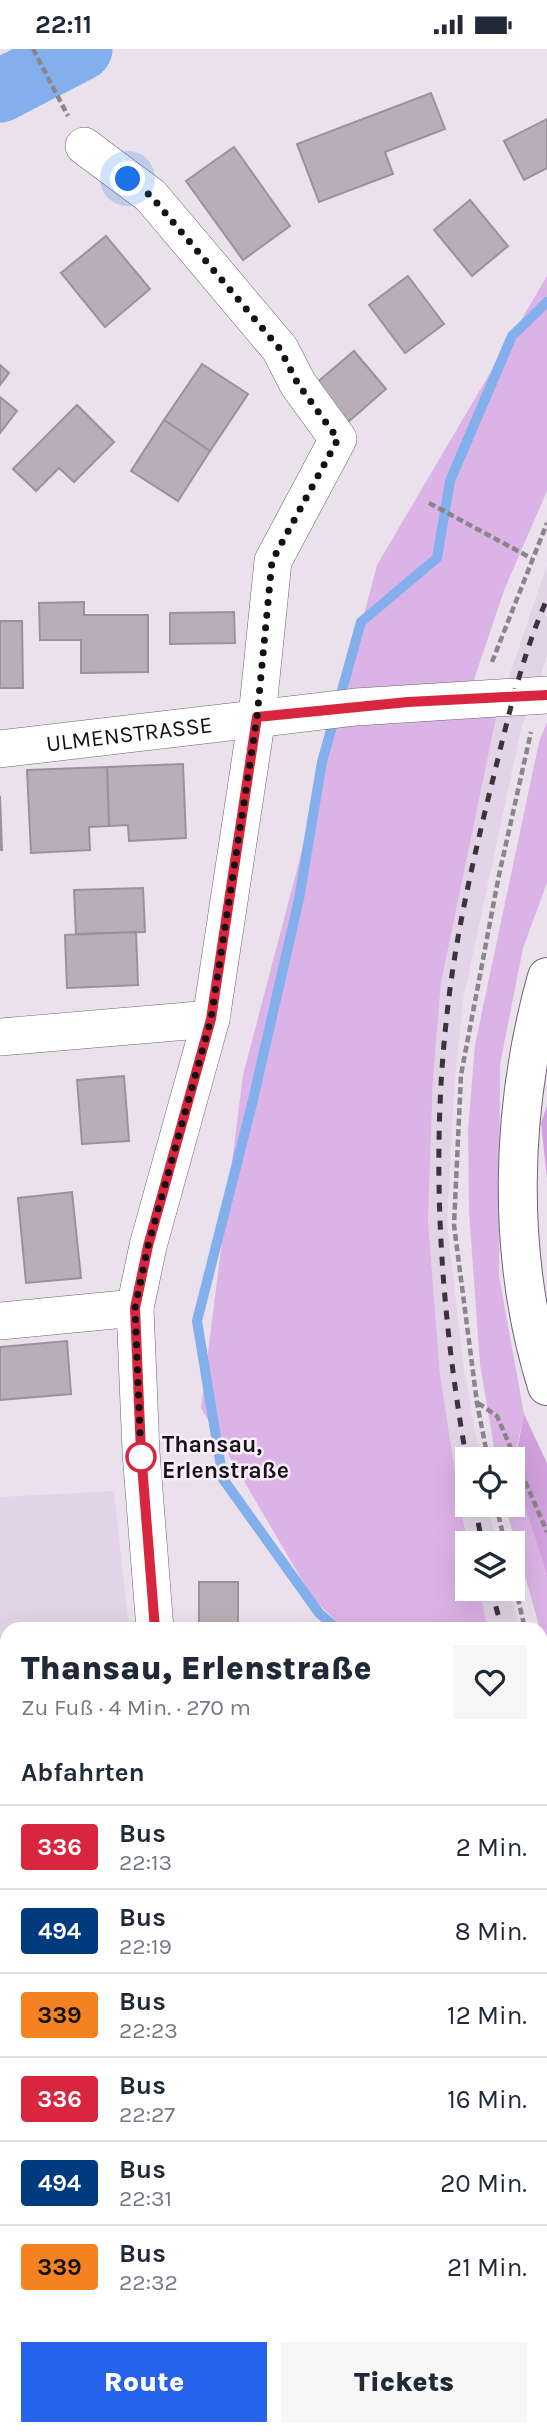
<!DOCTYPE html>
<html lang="de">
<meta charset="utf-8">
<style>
body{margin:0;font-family:Karla,sans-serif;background:#f6f6f7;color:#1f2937;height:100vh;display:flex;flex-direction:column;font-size:26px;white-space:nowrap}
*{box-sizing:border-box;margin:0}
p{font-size:23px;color:#747a83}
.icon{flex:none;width:38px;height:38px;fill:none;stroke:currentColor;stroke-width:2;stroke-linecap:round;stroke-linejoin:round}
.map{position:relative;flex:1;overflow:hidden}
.side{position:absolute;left:0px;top:1573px;width:548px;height:814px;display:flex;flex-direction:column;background:#fff;border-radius:21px 21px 0 0;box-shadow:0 7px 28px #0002}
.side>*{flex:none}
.badge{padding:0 14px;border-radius:5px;font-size:24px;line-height:46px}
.buttons{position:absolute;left:455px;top:1398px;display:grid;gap:14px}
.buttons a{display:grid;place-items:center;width:70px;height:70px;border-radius:0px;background:#fff;box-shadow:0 7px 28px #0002;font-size:35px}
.you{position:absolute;width:35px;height:35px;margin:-18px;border:5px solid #fff;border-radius:50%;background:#1a73e8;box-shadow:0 0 0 10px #1a73e833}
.map>.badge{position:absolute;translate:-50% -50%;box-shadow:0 0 0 4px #fff}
h2{padding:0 21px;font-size:26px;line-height:63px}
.round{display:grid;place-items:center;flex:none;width:74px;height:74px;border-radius:0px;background:#f6f6f7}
.headline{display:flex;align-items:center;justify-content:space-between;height:119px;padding:0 21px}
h1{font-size:33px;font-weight:800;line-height:52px}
.action{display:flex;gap:14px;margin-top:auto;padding:14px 21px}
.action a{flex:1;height:80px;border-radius:0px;background:#2563eb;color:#fff;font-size:28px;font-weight:800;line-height:80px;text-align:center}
.action a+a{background:#f6f6f7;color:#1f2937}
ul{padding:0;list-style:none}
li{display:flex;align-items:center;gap:21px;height:84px;padding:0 21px;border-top:2px solid #e0e1e3}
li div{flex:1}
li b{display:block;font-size:26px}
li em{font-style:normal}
li .badge{min-width:77px;font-weight:700;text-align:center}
.status{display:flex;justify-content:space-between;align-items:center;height:49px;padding:0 35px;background:#fff;direction:ltr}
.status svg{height:19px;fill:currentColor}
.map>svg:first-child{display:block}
.built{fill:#e2d4e6}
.green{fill:#dcb3e6}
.forest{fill:#d2a1dd}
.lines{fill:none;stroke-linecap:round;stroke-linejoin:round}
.stream{stroke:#83b0ec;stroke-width:10}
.river{stroke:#83b0ec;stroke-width:63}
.building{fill:#b9aeb7;stroke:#9c919a;stroke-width:2}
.street-casing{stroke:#6c646e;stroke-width:38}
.secondary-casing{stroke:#6c646e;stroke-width:40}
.path{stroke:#8a848b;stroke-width:4.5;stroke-dasharray:7 3.5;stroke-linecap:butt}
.street{stroke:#fff;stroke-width:37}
.secondary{stroke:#fff;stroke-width:38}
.rail{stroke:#39353b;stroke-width:5;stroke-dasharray:9 9;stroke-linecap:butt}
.line-casing{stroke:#fff;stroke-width:16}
.line{stroke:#d7263d;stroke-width:10}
.walk{stroke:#151216;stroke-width:7;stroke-dasharray:0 12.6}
.stop-dot{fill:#fff;stroke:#d7263d;stroke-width:3.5}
.labels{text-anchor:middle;stroke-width:5;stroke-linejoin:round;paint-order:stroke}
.street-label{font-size:23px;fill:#151216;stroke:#f8eefa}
.stop-label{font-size:23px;font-weight:bold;fill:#151216;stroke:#f8eefa;text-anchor:start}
</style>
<div class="status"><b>22:11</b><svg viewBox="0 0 49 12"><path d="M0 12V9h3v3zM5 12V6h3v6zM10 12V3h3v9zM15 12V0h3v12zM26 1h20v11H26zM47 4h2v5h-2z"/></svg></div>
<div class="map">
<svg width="547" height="2386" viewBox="0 0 547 2386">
<rect width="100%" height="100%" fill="#eae1ec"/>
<g class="built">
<path d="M 547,515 L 547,607 L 521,680 L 463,951 L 454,1039 L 447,1175 L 463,1314 L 480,1410 L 467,1410 L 467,1456 L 488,1456 L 496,1494 L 468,1494 L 462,1467 L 440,1326 L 428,1172 L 433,1029 L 441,934 L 497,664 Z"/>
<path d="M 114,1442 L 129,1580 L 7,1580 L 7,2183 L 0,2184 L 0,1448 Z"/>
<path d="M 479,1540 L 509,1540 L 520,1580 L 488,1580 Z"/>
<path d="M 541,1657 L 547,1676 L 547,1747 L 541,1734 Z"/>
<path d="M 0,2227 L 7,2227 L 7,2380 L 357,2380 L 357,2386 L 0,2386 Z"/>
</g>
<g class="green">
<path d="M 547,227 L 547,442 L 505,539 L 465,657 L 497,664 L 441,934 L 433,1029 L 428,1172 L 440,1326 L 462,1467 L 468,1494 L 467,1540 L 479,1540 L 488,1580 L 344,1580 L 312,1548 L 201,1359 L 243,1026 L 377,516 Z"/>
<path d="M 547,673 L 547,834 L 523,899 L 500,1016 L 499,1227 L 524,1365 L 513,1415 L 513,1410 L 496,1410 L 480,1315 L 469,1162 L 468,1081 L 475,996 L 539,693 Z"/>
<path d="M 513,1422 L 547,1526 L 547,1605 L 505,1456 L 513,1456 Z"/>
</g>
<g class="forest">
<path d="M 547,1057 L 547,1129 L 541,1074 Z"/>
<path d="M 524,1365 L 547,1414 L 547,1526 L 513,1422 Z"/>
</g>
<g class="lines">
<g class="stream">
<path d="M 337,1580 L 319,1564 L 223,1430 L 197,1272 L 252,1055 L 299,850 L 322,713 L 361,573 L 437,509 L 450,432 L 512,287 L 547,253"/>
<path d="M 541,1784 L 547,1797"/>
</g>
<path class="river" d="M 0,42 L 81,0"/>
</g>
<g class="building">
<path d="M 431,44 L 445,80 L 385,103 L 393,125 L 319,153 L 297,95 Z"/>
<path d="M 547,70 L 547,119 L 524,131 L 504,92 Z"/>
<path d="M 234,98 L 290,177 L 243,211 L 186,132 Z"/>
<path d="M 470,151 L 508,197 L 472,227 L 434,181 Z"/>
<path d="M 106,187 L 150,240 L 105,278 L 61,224 Z"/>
<path d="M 408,227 L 444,275 L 405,304 L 369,256 Z"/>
<path d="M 354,302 L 386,340 L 348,373 L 315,335 Z"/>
<path d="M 202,315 L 248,345 L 210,402 L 164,371 Z"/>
<path d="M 0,316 L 9,324 L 0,336 Z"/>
<path d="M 0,348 L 17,362 L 0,384 Z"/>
<path d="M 77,356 L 114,393 L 74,433 L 59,419 L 36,442 L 13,420 Z"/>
<path d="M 164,371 L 210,402 L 178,452 L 131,422 Z"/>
<path d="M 84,553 L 84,566 L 148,566 L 148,623 L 81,624 L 81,591 L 40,591 L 39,554 Z"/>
<path d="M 234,563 L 235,594 L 170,595 L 170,564 Z"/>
<path d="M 0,572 L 22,572 L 23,639 L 0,639 Z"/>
<path d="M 183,715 L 186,789 L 129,792 L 128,776 L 109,777 L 107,718 Z"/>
<path d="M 107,718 L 109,777 L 89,778 L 90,801 L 31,804 L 27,721 Z"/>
<path d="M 0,747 L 2,801 L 0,801 Z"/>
<path d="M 143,839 L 145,883 L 76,885 L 74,841 Z"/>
<path d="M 136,883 L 138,936 L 67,939 L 65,886 Z"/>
<path d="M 124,1027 L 129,1092 L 82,1095 L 77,1031 Z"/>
<path d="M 72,1143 L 81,1229 L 26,1234 L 18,1149 Z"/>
<path d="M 67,1292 L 71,1345 L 0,1351 L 0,1298 Z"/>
<rect x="199" y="1533" width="39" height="47"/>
<path d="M 543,1890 L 547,1935 L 541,1936 L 541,1891 Z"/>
<path d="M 0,1892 L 7,1974 L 7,2006 L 0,2007 Z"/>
<path d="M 547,2001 L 547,2132 L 541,2132 L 541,2002 Z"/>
<path d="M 547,2212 L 547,2265 L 541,2265 L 541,2213 Z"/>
</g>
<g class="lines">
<g class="street-casing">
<g id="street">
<path d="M 84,97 L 151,147 L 280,300 L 298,335 L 338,390 L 273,512 L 257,668 L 211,970 L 148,1197 L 135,1259 L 141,1403 L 155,1580"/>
<path id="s1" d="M 0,700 L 356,658 L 547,646"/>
<path d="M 0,988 L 211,970"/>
<path d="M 0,1272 L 135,1259"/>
<path d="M 541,2181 L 547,2180"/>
<path d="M 0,2214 L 7,2213"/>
</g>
</g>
<g class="secondary-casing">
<path id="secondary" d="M 547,928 C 510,1060 506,1206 547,1337"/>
</g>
<g class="path">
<path d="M 33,0 L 68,67"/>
<path d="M 429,454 L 531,509"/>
<path d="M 492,613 L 547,474"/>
<path d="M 478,1354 L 497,1367 L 547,1483"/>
<path d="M 488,1410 L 477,1354 L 454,1176 L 461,1026 L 499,826 L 531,683"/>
<path d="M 496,1456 L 505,1494"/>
<path d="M 513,1528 L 525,1580"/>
<path d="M 541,1631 L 547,1648"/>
</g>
<use href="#street" class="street"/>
<use href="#secondary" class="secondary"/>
<g class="rail">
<path d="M 467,1413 C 441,1267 430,1114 447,965 C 455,890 472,816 490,742 C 506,678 520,611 547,550"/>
<path d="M 475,1456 L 482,1494"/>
<path d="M 491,1540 L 502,1580"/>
<path d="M 541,1704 L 547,1718"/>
</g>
</g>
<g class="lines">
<g class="line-casing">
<path id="line" d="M 155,1580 L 141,1403 L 135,1259 L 148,1197 L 211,970 L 257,668 L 408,653 L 547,646"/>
</g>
<use href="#line" class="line"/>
<path class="walk" d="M 128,130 L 151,147 L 280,300 L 298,335 L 338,390 L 272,512 L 257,668 L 211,970 L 148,1197 L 135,1259 L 141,1408"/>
</g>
<circle class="stop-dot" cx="141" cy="1408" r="14"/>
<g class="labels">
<g class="street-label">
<text dy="8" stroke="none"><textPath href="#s1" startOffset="130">ULMENSTRASSE</textPath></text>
</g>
<g class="stop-label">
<text x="162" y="1403">Thansau,<tspan x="162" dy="26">Erlenstraße</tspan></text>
</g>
</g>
</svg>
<div class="buttons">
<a><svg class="icon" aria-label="locate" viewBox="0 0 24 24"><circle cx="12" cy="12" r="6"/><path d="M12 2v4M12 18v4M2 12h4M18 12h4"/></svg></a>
<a><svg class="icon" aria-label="layers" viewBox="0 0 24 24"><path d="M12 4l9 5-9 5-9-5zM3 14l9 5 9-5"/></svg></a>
</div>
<div class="you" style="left:128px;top:130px"></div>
<section class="side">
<div class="headline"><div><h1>Thansau, Erlenstraße</h1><p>Zu Fuß · 4 Min. · 270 m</p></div><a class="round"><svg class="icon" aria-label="heart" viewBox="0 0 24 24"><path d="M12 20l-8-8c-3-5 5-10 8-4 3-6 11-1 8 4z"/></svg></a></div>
<h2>Abfahrten</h2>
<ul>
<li><span class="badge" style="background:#d7263d;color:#fff">336</span><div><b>Bus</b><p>22:13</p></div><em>2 Min.</em></li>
<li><span class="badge" style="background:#003b80;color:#fff">494</span><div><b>Bus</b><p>22:19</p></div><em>8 Min.</em></li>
<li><span class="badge" style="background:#f58220;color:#111">339</span><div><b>Bus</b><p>22:23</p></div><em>12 Min.</em></li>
<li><span class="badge" style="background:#d7263d;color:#fff">336</span><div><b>Bus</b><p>22:27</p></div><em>16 Min.</em></li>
<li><span class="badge" style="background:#003b80;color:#fff">494</span><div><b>Bus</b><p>22:31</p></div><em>20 Min.</em></li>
<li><span class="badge" style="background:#f58220;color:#111">339</span><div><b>Bus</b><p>22:32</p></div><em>21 Min.</em></li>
</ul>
<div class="action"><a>Route</a><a>Tickets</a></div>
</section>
</div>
